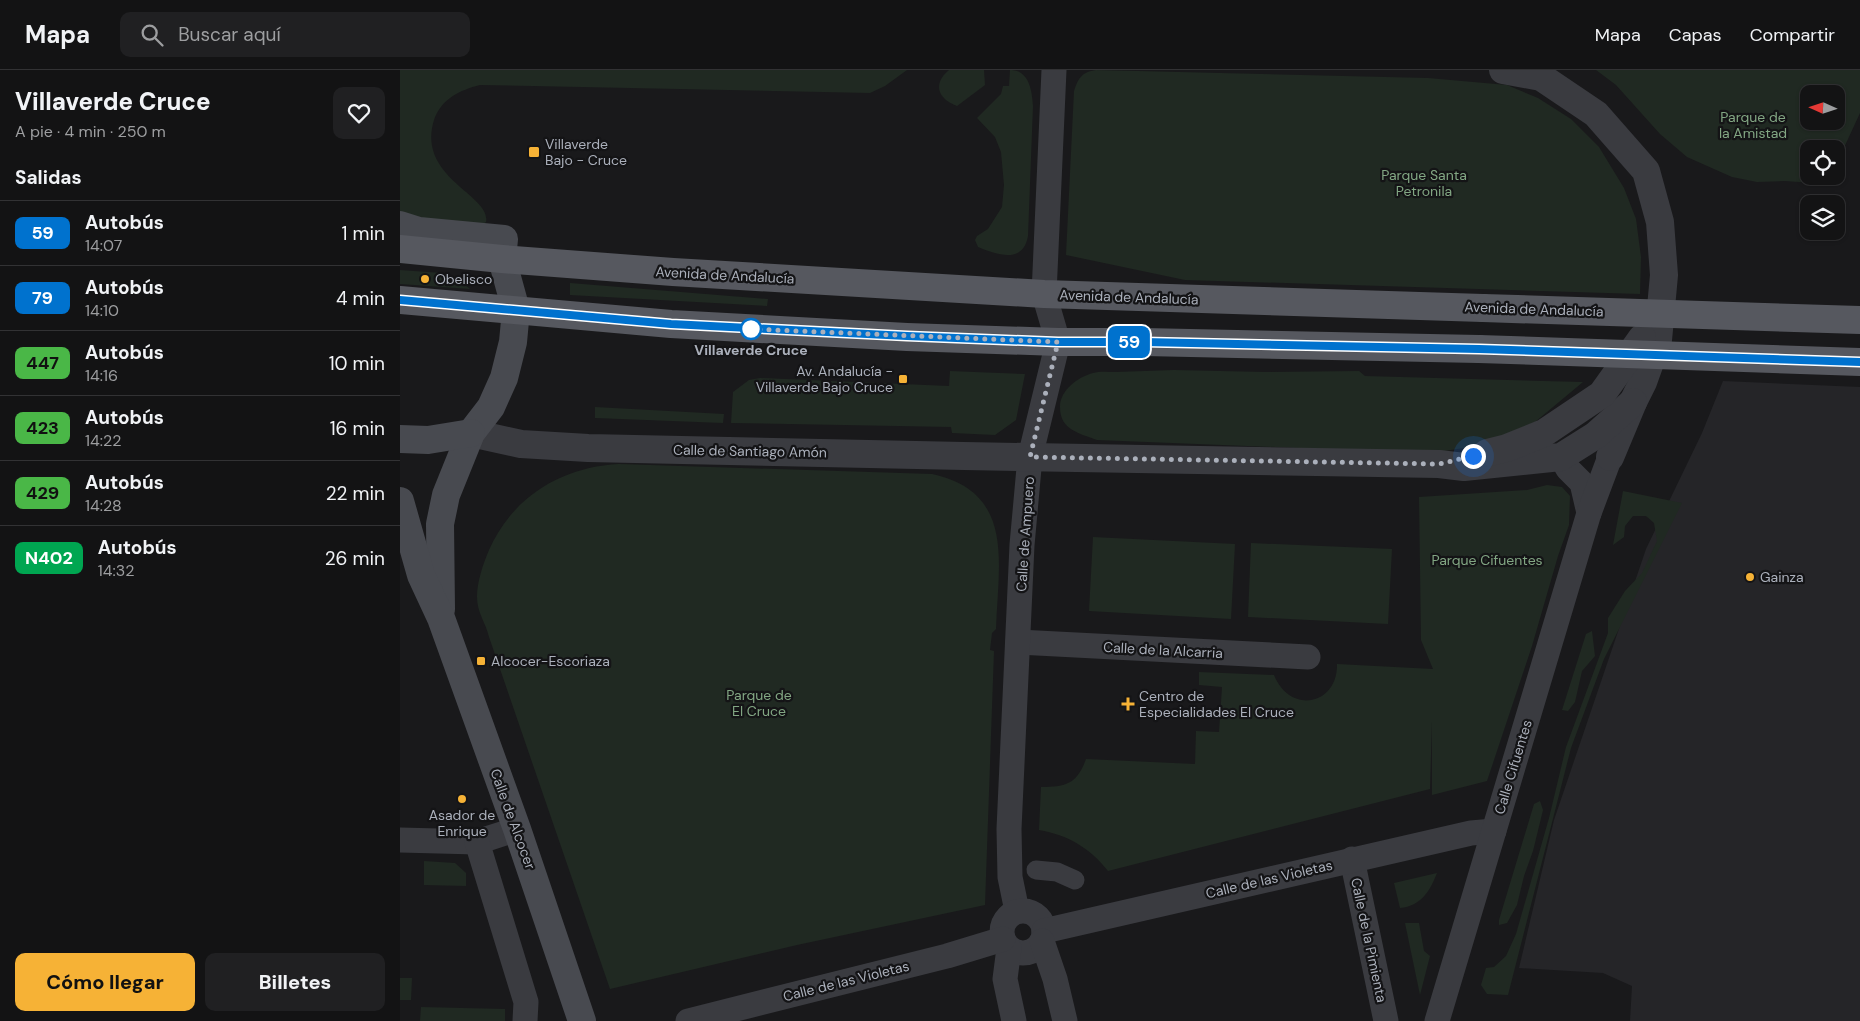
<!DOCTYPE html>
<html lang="es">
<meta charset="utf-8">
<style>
body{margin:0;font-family:"DM Sans",sans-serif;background:#202022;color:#f1f3f6;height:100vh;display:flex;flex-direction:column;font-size:19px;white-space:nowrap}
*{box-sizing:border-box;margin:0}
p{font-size:16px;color:#9d9ea0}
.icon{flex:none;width:28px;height:28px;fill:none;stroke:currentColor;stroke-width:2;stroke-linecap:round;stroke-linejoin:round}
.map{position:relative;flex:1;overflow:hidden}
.side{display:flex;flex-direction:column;background:#131314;width:400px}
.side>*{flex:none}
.badge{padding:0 10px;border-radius:8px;font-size:18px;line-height:32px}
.needle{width:32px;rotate:273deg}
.controls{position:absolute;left:1400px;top:15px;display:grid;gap:10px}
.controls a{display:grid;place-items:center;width:45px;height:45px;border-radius:10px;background:#131314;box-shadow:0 1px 4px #0004,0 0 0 1px #323234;font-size:25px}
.you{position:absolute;width:25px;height:25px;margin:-12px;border:4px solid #fff;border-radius:50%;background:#1a73e8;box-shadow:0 0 0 8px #1a73e833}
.map>.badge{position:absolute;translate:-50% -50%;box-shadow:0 0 0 2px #fff}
h2{padding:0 15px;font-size:19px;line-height:45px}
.round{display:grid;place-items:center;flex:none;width:52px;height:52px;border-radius:10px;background:#202022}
.headline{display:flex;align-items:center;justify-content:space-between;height:85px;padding:0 15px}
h1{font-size:24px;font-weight:800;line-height:38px}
.cta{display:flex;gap:10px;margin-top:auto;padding:10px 15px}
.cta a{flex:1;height:58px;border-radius:10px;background:#f6b236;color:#111;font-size:20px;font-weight:800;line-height:58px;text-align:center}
.cta a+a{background:#202022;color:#f1f3f6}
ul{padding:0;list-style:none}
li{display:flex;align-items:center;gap:15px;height:65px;padding:0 15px;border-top:1px solid #323234}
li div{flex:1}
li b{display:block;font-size:19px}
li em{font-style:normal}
li .badge{min-width:55px;font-weight:700;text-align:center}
header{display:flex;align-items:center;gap:30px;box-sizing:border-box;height:70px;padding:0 25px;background:#131314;border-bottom:1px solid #323234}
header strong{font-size:24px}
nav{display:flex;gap:28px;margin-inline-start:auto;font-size:18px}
.search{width:350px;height:45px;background:#202022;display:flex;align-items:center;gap:12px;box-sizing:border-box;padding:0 18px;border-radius:10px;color:#9d9ea0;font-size:19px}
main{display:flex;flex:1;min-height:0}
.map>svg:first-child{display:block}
.built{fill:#252528}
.green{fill:#202922;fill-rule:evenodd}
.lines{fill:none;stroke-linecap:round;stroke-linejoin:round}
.pedestrian{stroke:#3a3b40;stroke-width:19}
.minor{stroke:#3a3b40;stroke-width:25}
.tertiary{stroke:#3a3b40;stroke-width:28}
.secondary{stroke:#484a50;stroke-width:28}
.primary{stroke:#56585f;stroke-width:28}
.primary-bridge{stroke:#56585f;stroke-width:28}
.line-casing{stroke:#fff;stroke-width:11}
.line{stroke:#0072ce;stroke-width:8}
.walk{stroke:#abb0bb;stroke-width:5;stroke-dasharray:0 9}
.poi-dot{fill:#f6b236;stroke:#141416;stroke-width:2}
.stop-dot{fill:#fff;stroke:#0072ce;stroke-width:2.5}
.labels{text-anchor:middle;stroke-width:4.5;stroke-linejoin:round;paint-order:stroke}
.park-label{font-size:14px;fill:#82a683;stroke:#141416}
.poi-label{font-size:14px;fill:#abb0bb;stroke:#141416;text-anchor:start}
.street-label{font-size:14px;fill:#abb0bb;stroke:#141416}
.stop-label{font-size:14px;font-weight:bold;fill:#abb0bb;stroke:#141416}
</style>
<header>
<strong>Mapa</strong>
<div class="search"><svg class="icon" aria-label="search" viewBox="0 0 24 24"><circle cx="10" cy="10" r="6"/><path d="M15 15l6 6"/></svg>Buscar aquí</div>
<nav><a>Mapa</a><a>Capas</a><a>Compartir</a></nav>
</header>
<main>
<section class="side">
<div class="headline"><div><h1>Villaverde Cruce</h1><p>A pie · 4 min · 250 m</p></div><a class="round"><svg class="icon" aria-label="heart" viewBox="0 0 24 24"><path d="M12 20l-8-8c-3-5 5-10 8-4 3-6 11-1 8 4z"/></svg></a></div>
<h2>Salidas</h2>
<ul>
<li><span class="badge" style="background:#0072ce;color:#fff">59</span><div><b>Autobús</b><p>14:07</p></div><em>1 min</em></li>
<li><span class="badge" style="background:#0072ce;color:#fff">79</span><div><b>Autobús</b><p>14:10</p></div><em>4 min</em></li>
<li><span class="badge" style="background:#4ab747;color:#111">447</span><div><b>Autobús</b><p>14:16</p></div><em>10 min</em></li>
<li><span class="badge" style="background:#4ab747;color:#111">423</span><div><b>Autobús</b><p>14:22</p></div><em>16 min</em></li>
<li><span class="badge" style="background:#4ab747;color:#111">429</span><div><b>Autobús</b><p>14:28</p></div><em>22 min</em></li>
<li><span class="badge" style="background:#00a651;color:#fff">N402</span><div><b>Autobús</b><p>14:32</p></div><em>26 min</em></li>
</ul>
<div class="cta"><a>Cómo llegar</a><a>Billetes</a></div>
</section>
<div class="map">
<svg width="1460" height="951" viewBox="0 0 1460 951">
<rect width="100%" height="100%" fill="#19191b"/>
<path class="built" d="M 1323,311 L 1460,317 L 1460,951 L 1230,951 L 1232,916 L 1203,903 L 1119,898 L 1154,750 L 1246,479 L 1302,363 Z"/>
<g class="green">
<path d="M 0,0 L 507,0 L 485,16 L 470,23 L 80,15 C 60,20 41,29 34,50 C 16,108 92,125 86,152 L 82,155 L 33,151 L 0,143 Z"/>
<path d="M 549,0 L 584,0 L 585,15 L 557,36 C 538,29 532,14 549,0 Z"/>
<path d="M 610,0 C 629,0 632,20 633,36 L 628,166 C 623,194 598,185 578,177 L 575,170 L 577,166 L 588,159 L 602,137 L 604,115 L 601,82 L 595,67 L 577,48 L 601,24 L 603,16 L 609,16 Z"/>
<path d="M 696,0 L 1028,8 L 1107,15 L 1138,28 L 1171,49 L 1199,77 L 1224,118 L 1236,149 L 1241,187 L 1240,224 L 785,210 L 666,185 L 674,21 C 678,8 682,2 696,0 Z"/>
<path d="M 1196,0 L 1460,0 L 1460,43 L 1436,95 L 1436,79 L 1409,79 L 1409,106 L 1431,106 L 1427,114 L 1385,111 L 1357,112 L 1332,107 L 1287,87 L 1260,64 L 1216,15 ZM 1409,24 L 1436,24 L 1436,51 L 1409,51 Z"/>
<path d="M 0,200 L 42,203 L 56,207 L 70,219 L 0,214 Z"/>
<path d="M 170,213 L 368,229 L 367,236 L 170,225 Z"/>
<path d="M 774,300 L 865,302 L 959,301 L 965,306 L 1183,312 L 1135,352 L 1077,376 L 1038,382 L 999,382 L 697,370 C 679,363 660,360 660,337 C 660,320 678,307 693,303 C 700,301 708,302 716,302 C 735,301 755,301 774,300 Z"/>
<path d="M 550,301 L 625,304 L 616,350 L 595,365 L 552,363 L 551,357 L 331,353 L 333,322 L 349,310 L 360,308 L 549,316 Z"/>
<path d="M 195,337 L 324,344 L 323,353 L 195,348 Z"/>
<path d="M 219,394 L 532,404 C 616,422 598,494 596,559 L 592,563 L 590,580 L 594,581 L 585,835 L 397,875 L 210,919 L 89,567 C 86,553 77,543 77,527 C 77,512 83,494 89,480 C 113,426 162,397 219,394 Z"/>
<path d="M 1147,415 L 1162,417 L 1170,426 L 1169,455 L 1158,486 L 1132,576 L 1087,711 L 1032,725 L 1032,651 L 1030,719 L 708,801 C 690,778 668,765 639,760 L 641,717 C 666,717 677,714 686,689 L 795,694 L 796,661 L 819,662 L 822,617 L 799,615 L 799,602 L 874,605 C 890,645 938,635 937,594 L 1033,599 L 1021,570 L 1019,427 L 1127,420 Z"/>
<path d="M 1223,421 L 1282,433 L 1204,589 L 1171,678 L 1108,925 L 1087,924 L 1081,915 L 1086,898 L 1094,897 L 1106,886 L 1116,864 L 1149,748 L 1166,677 L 1208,563 L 1208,548 L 1225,521 L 1242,503 L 1257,471 L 1254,453 L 1246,446 L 1233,446 L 1225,456 L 1224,467 L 1213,475 Z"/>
<path d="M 693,467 L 835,474 L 831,549 L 689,541 Z"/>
<path d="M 851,473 L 992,479 L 988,554 L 848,547 Z"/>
<path d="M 1192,561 L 1195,586 L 1182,601 L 1175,632 L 1168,641 L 1162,640 L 1186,564 Z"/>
<path d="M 1140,731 L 1143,740 L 1133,781 L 1124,806 L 1117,835 L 1107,853 L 1099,855 L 1099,850 L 1134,734 Z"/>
<path d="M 24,791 L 55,793 L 66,803 L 66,816 L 24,815 Z"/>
<path d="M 1037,803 C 1030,821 1021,836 1000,838 L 994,813 Z"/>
<path d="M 1005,853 L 1019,853 L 1024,881 L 1030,886 L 1020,925 Z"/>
<path d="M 0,908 L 12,908 L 11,930 L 0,930 Z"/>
<path d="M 21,937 L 105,939 L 105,951 L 20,951 Z"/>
</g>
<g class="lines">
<path class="pedestrian" d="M 636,800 L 657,802 L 675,810"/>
<g class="minor">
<path d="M 1161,387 L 1168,399 L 1182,413 L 1189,443"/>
<path d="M 618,572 L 908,587"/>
<path d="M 0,770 L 77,772 L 117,759"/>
<path d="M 77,772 L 126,932 L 125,951"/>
<path d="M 952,789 L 986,951"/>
<path d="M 617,841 L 610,807 L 609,759 L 622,475 L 630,387 L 658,272 L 644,224 L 654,0"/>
<circle cx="623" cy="862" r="21"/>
<path d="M 644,861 L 1071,763 L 1094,761"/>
<path d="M 642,871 L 655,909 L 665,951"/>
<path d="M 609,878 L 605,909 L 614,951"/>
<path d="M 288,951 L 547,886 L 603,869"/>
<path d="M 1037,951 L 1189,443 L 1210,387"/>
</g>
<g class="tertiary">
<path d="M 1103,0 L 1141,7 L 1196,44 L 1246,101 L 1260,152 L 1264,205 L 1258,270 L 1243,312 L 1233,332 L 1210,387"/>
<path d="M 71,363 L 121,374 L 188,378 L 564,386 L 1039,394 L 1064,397 L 1161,387 L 1196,365 L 1233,332"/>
<path d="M 1087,383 L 1107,378 L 1144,363 L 1202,324 L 1242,268"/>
</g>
<g class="secondary">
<path d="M 0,155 L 19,161 L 104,169 L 102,189 L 116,240 L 113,272 L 104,308 L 91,337 L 71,363 L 46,425 L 40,454 L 41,539"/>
<path d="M 0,369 L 28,370 L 71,363"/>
<path d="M 0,431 L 21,505 L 41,548 L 117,759 L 182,951"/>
</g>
<g class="primary">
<path d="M 0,179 L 102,189 L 273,202 L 644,224 L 1083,238"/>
<path d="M 0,230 L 271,254 L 507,267 L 658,272 L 744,272 L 1079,279"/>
</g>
<g class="primary-bridge">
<path d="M 1083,238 L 1460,250"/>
<path d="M 1079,279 L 1460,292"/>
</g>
</g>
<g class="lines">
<g class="line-casing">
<path id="line" d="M 0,230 L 271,254 L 507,266 L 658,272 L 744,272 L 1079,279 L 1460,292"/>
</g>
<use href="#line" class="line"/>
<path class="walk" d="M 351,259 L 658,272 L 630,387 L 1039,394 L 1073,386"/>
</g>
<g class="poi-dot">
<rect x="128" y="76" width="12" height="12" rx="2.5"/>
<circle cx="25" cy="209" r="5"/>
<rect x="498" y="304" width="10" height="10" rx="2.5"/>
<circle cx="1350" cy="507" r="5"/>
<rect x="76" y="586" width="10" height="10" rx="2.5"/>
<path d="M725.5 626.5h5v5h5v5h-5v5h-5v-5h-5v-5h5z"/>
<circle cx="62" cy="729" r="5"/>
</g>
<circle class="stop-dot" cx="351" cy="259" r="10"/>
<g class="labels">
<g class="park-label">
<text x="1353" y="52">Parque de<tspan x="1353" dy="16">la Amistad</tspan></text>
<text x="1024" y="110">Parque Santa<tspan x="1024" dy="16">Petronila</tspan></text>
<text x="1087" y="495">Parque Cifuentes</text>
<text x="359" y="630">Parque de<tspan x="359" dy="16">El Cruce</tspan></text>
</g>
<g class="poi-label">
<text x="145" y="79">Villaverde<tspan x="145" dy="16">Bajo - Cruce</tspan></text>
<text x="35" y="214">Obelisco</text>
<text x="493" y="306" text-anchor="end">Av. Andalucía -<tspan x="493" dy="16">Villaverde Bajo Cruce</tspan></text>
<text x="1360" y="512">Gainza</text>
<text x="91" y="596">Alcocer-Escoriaza</text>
<text x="739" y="631">Centro de<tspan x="739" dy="16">Especialidades El Cruce</tspan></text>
<text x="62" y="750" text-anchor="middle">Asador de<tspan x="62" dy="16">Enrique</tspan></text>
</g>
<g class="street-label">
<text transform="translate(325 205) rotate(3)" y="5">Avenida de Andalucía</text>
<text transform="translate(729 227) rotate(2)" y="5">Avenida de Andalucía</text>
<text transform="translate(1134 239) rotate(2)" y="5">Avenida de Andalucía</text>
<text transform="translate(350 381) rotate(1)" y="5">Calle de Santiago Amón</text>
<text transform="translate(625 464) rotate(-86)" y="5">Calle de Ampuero</text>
<text transform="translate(763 580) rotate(3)" y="5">Calle de la Alcarria</text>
<text transform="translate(1113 697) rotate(-73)" y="5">Calle Cifuentes</text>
<text transform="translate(113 749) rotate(70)" y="5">Calle de Alcocer</text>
<text transform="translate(869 809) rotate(-13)" y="5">Calle de las Violetas</text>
<text transform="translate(969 870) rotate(78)" y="5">Calle de la Pimienta</text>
<text transform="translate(446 911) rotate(-14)" y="5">Calle de las Violetas</text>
</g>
<g class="stop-label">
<text x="351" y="285">Villaverde Cruce</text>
</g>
</g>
</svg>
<div class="controls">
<a><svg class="needle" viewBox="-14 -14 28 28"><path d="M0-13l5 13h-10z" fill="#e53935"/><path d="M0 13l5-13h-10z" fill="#9d9ea0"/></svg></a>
<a><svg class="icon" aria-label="locate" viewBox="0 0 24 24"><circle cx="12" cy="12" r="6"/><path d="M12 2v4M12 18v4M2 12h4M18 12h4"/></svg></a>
<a><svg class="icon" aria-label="layers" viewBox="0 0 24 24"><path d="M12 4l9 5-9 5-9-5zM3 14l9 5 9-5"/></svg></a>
</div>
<div class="you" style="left:1073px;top:386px"></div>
<b class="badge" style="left:729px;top:272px;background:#0072ce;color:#fff">59</b>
</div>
</main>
